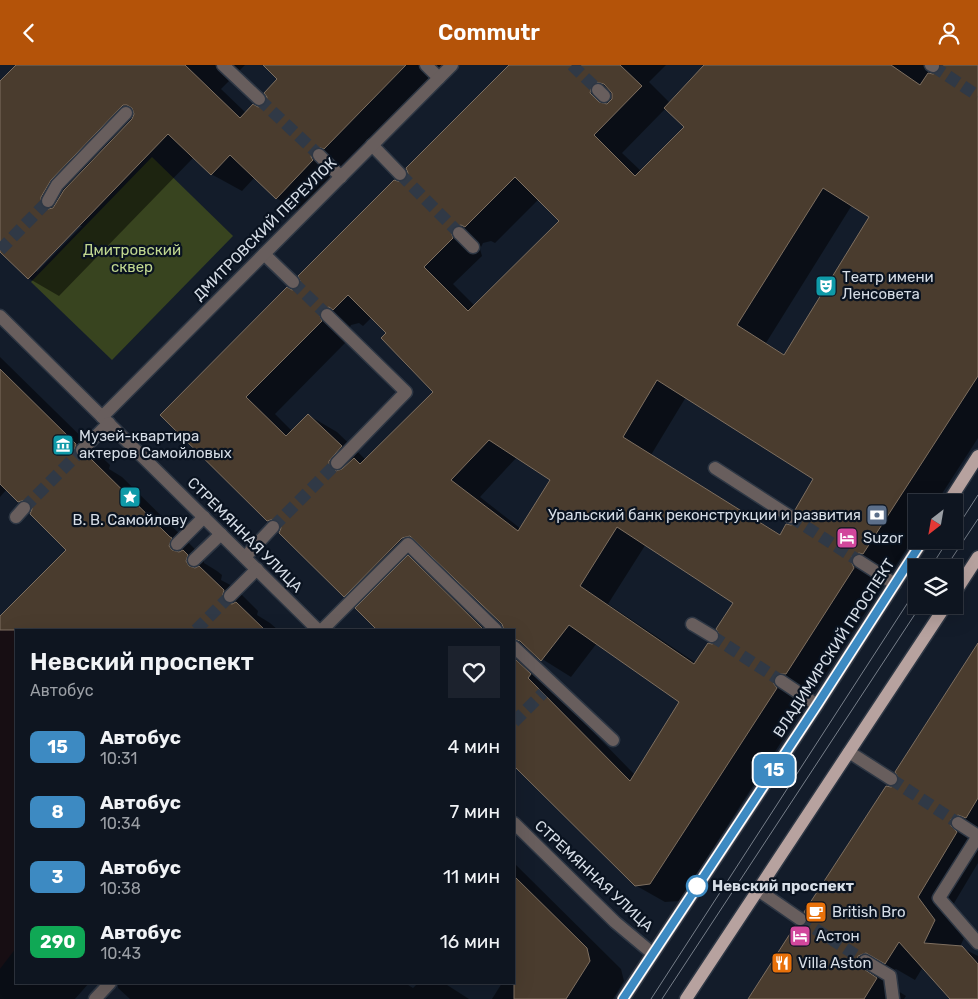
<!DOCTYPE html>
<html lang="ru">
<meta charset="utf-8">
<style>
body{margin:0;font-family:Rubik,sans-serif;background:#1c222d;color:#f1f3f6;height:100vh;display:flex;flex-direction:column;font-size:19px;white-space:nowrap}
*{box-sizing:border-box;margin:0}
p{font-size:16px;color:#9b9fa5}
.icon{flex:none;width:28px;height:28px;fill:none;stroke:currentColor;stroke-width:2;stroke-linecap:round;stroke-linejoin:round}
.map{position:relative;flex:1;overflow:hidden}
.side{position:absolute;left:15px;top:564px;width:500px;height:355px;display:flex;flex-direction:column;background:#0e1520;border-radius:0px;box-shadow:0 5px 20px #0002,0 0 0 1px #2e343e}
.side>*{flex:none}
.badge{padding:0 10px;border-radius:8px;font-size:18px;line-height:32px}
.needle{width:32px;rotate:211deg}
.controls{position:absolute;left:908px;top:429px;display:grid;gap:10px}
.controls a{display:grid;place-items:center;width:55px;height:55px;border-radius:0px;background:#0e1520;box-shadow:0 5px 20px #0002,0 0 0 1px #2e343e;font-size:25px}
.map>.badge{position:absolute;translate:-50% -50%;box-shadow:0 0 0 2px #fff}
.round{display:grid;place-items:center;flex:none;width:52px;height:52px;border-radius:0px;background:#1c222d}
.headline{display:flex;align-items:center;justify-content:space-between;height:85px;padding:0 15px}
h1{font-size:24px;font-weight:600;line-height:38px}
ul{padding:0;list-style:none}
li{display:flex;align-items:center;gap:15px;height:65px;padding:0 15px}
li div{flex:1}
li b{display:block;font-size:19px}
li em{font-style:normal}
li .badge{min-width:55px;font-weight:700;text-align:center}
header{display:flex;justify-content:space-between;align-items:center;height:65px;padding:0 15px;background:#b45309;color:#fff;font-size:22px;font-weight:600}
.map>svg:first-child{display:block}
.commercial{fill:#2d1d27}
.green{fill:#38441f}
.shadow{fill:#0007;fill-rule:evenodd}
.building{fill:#4a3c2e;stroke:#7e6f60;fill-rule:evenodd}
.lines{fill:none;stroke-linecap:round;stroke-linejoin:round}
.minor-tunnel{stroke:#303946;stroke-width:12;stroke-dasharray:12 6;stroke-linecap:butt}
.minor-casing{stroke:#2e3744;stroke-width:15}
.major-casing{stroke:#2e3744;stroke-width:15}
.minor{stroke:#685e5d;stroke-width:12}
.major{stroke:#b7a29f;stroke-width:12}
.tram{stroke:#777f8a;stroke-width:1}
.line-casing{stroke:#fff;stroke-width:11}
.line{stroke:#3d8ac2;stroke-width:8}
.stop-dot{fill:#fff;stroke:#3d8ac2;stroke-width:2.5}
.labels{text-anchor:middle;stroke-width:4.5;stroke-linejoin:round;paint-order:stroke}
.street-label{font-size:15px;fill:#d6dde6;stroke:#0a1320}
.park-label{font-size:15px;fill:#c0d790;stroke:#0a1320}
.poi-label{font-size:15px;fill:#d6dde6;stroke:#0a1320;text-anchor:start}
.stop-label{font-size:15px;font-weight:bold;fill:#d6dde6;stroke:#0a1320;text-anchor:start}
</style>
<header><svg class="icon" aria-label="back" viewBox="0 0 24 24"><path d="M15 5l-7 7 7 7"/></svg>Commutr<svg class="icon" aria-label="person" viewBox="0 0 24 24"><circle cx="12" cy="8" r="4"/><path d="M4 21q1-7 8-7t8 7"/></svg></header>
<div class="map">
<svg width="978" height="934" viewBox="0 0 978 934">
<rect width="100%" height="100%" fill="#131c2a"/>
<path class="commercial" d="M 0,551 L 16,565 L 16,883 L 0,904 Z"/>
<path class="green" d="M 152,92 L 233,171 L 112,295 L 31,217 Z"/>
<g class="shadow">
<path d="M 17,0 L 245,0 L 221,24 L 246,48 L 266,41 L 279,14 L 264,0 L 452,0 L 307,151 L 276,133 L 255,112 L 242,126 L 211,109 L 194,92 L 59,231 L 28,213 L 0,185 L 0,18 ZM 78,161 L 82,161 L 37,207 L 35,205 Z"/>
<path d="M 510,0 L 666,0 L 649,17 L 670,38 L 706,0 L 978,0 L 978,373 L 936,438 L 916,438 L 916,469 L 893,505 L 889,504 L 882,508 L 880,514 L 883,520 L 815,625 L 808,625 L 803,629 L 803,637 L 805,640 L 679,836 L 665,837 L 635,820 L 514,699 L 514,565 L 505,565 L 503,558 L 431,488 L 397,469 L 396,471 L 431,491 L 422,500 L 495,565 L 379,565 L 360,540 L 345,531 L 282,463 L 267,455 L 162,350 L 291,226 L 299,224 L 402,118 L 407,115 ZM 666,43 L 685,62 L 641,106 L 622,88 ZM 539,134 L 561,156 L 475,241 L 453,219 L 482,191 L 480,184 L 483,178 L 491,176 L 495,178 ZM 852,140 L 871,152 L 785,290 L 766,278 ZM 372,252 L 387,268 L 434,327 L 366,395 L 337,367 L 308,350 L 293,367 L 275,349 L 350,273 L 348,266 L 351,260 L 359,258 L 363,261 ZM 686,332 L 815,413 L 799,457 L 795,461 L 781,470 L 651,390 ZM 517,392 L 552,415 L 521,464 L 480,432 ZM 646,479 L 735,538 L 720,576 L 713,580 L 696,598 L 608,539 ZM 597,578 L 681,637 L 635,710 L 557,630 L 535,603 L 537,594 L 539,592 L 571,612 Z"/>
<path d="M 0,292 L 110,400 L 109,404 L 122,412 L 204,493 L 204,498 L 217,506 L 222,510 L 221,515 L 234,522 L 258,546 L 257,550 L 270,558 L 278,565 L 16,565 L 16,918 L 89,918 L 75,934 L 0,934 L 0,553 L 68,485 L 33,445 L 19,436 L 7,424 L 0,432 Z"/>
<path d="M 978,581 L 978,798 L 947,850 L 964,873 L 960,882 L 978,891 L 978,934 L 952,934 L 923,902 L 915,915 L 896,904 L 890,906 L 890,921 L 906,931 L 904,934 L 749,934 L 808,859 L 891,723 L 899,720 Z"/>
<path d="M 514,798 L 621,904 L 624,916 L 613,934 L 492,934 L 502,918 L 514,918 Z"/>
<path d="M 116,918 L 405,918 L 413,923 L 418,918 L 444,918 L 469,934 L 130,934 L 118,923 L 118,919 Z"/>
</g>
<g class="building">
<path d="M 16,0 L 185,0 L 240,53 L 253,39 L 258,42 L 265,40 L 267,32 L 264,28 L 277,14 L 263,0 L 406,0 L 324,84 L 317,82 L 313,85 L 311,92 L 313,95 L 276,134 L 230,90 L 211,110 L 168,69 L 28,214 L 0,187 L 0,16 ZM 123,40 L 127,40 L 132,43 L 134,49 L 132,54 L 64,125 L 53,143 L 48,144 L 44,143 L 41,140 L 41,132 L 51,115 Z"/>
<path d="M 509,0 L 620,0 L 642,21 L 594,70 L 635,111 L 684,62 L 664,43 L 704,0 L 891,0 L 920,20 L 928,8 L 933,9 L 938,7 L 941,0 L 978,0 L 978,311 L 863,489 L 859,488 L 852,491 L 851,496 L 854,503 L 786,609 L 778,609 L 774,612 L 774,619 L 777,623 L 650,819 L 635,821 L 514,701 L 514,593 L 531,609 L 528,613 L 630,716 L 679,637 L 569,560 L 541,596 L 520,576 L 514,574 L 514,565 L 504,565 L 502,559 L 410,471 L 402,473 L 344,532 L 279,468 L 281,463 L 279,456 L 274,454 L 267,456 L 160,350 L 287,222 L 292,225 L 298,223 L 301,218 L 298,211 L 394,115 L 401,117 L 406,114 L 408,108 L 406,103 ZM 596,17 L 604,19 L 612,28 L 612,34 L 607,39 L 599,37 L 590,28 L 592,20 ZM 515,112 L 559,156 L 468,246 L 424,202 L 453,173 L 451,166 L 454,162 L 461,160 L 465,162 ZM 823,123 L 869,152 L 784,290 L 737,260 ZM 348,230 L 386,268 L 381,273 L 433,327 L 360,399 L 354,393 L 342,404 L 336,406 L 329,401 L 329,396 L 342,381 L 308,349 L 286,371 L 246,332 L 322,256 L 319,248 L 322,244 L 329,242 L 333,245 ZM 657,315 L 813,414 L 795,445 L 798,449 L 798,457 L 791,460 L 786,459 L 780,470 L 623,372 ZM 489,375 L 550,415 L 518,466 L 451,415 ZM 617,462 L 733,538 L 716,564 L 720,571 L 719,576 L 712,579 L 708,578 L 694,599 L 580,521 Z"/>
<path d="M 0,304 L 76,379 L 74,387 L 77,391 L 84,393 L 88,391 L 170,472 L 172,473 L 169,481 L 172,485 L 179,487 L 183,485 L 188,490 L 186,496 L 189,501 L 195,503 L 199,501 L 224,525 L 222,533 L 225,537 L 232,539 L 236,537 L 265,565 L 0,565 L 0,551 L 66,485 L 30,449 L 32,444 L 30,437 L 25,435 L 18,437 L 0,419 Z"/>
<path d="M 408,490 L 484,565 L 377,565 L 355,543 Z"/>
<path d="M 978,578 L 978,733 L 966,753 L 958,750 L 951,754 L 951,761 L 957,767 L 918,832 L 935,855 L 924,878 L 962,881 L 978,899 L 978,934 L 950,934 L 899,877 L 885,899 L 866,888 L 858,891 L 857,895 L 858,900 L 877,913 L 864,934 L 748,934 L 795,861 L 803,861 L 807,858 L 807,851 L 804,847 L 886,721 L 891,722 L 898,719 L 899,714 L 895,707 Z"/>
<path d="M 514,811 L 587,883 L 590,896 L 566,934 L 514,934 Z"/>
</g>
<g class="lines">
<g class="minor-tunnel">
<path d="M 572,0 L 598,25"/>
<path d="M 933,1 L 978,31"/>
<path d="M 259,34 L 319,90"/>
<path d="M 400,109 L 459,168"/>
<path d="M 0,185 L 48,136"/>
<path d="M 293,217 L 327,250"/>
<path d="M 24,443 L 82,385"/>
<path d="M 791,452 L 859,496"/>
<path d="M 273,462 L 337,398"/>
<path d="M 196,565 L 230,531"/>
<path d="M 712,571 L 781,616"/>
<path d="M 514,657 L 543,628"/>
<path d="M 891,714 L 958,758"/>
<path d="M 800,854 L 865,896"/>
</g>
<g class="minor-casing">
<g id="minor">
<path d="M 223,0 L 259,34"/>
<path d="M 426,0 L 439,13"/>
<path d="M 931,0 L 933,1"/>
<path d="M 598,25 L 604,31"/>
<path d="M 372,80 L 400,109"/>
<path d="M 319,90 L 341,112"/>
<path d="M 48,136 L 57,120 L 126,48"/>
<path d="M 459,168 L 473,182"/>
<path d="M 264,189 L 293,217"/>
<path d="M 327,250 L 406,327 L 337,398"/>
<path d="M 0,251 L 318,565"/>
<path d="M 102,352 L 452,0"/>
<path d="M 82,385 L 109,358"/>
<path d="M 715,403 L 791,452"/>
<path d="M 16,452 L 24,443"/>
<path d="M 177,479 L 204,452"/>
<path d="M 245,492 L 273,462"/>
<path d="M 194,495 L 221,469"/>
<path d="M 859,496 L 895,519"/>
<path d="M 230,531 L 257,504"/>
<path d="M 692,559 L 712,571"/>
<path d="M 322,565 L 408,479 L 496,565"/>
<path d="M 514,582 L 613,675"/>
<path d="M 781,616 L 817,640"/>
<path d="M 849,687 L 891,714"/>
<path d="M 514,758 L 615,857 L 652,888"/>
<path d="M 958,758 L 978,771 L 939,833 L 978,878"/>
<path d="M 758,825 L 800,854"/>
<path d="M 865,896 L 890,911 L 893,934"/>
<path d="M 95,934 L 110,918"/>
</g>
</g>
<g class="major-casing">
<g id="major">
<path d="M 948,438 L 978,391"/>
<path d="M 954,529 L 978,492"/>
<path d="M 623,934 L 817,640 L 923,475"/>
<path d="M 686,934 L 946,540"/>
</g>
</g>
<use href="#minor" class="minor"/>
<use href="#major" class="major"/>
<g class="tram">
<path d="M 954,467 L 978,430"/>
<path d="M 931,502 L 948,475"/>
<path d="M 946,502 L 978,454"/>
<path d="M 651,934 L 916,525"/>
<path d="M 662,934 L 921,540"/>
</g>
</g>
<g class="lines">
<g class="line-casing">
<path id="line" d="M 623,934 L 817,640 L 923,475"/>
</g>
<use href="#line" class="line"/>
</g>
<defs>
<g id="theatre-square" transform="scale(1.125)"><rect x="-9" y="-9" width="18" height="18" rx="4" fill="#0f9aa8" stroke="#0a1320"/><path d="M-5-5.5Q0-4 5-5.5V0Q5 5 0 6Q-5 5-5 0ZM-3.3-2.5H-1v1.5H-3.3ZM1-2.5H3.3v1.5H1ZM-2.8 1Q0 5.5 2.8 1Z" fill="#fff"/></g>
<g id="museum-square" transform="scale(1.125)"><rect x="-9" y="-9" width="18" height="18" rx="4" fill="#0f9aa8" stroke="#0a1320"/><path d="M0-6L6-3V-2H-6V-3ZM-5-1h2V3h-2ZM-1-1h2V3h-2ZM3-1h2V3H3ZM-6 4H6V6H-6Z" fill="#fff"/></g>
<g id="sight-square" transform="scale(1.125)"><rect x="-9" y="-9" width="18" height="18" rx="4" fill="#0f9aa8" stroke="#0a1320"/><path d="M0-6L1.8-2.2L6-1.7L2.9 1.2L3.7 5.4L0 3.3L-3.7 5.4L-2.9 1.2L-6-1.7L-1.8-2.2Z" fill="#fff"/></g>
<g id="bank-square" transform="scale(1.125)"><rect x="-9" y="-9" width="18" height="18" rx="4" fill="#5c6f8a" stroke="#0a1320"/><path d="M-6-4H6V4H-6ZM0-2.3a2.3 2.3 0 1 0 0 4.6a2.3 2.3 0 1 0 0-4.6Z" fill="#fff"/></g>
<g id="hotel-square" transform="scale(1.125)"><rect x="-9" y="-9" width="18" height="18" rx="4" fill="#d1479c" stroke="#0a1320"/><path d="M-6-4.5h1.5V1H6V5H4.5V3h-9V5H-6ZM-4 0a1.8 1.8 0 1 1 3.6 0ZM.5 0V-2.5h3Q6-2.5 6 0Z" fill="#fff"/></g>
<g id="cafe-square" transform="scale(1.125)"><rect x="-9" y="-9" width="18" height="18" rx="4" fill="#e8710a" stroke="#0a1320"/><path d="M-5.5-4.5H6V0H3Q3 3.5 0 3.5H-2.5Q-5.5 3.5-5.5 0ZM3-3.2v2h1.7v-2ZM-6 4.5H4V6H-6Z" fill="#fff"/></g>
<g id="restaurant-square" transform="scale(1.125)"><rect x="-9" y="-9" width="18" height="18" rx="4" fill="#e8710a" stroke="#0a1320"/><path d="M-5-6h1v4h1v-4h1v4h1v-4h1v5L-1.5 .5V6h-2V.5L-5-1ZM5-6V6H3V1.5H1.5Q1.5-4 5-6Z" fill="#fff"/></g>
</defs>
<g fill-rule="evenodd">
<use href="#theatre-square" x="826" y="221"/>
<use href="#museum-square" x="63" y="380"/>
<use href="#sight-square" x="130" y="432"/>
<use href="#bank-square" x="877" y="450"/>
<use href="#hotel-square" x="847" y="473"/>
<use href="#cafe-square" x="816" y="847"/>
<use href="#hotel-square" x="800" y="871"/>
<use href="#restaurant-square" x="782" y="898"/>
</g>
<circle class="stop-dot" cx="697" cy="821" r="10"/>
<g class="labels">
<g class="street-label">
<text transform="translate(265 164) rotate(-45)" y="5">ДМИТРОВСКИЙ ПЕРЕУЛОК</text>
<text transform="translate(245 470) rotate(45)" y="5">СТРЕМЯННАЯ УЛИЦА</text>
<text transform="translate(834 583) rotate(-57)" y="5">ВЛАДИМИРСКИЙ ПРОСПЕКТ</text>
<text transform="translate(594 811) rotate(43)" y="5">СТРЕМЯННАЯ УЛИЦА</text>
</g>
<g class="park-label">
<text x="132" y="190">Дмитровский<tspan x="132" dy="17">сквер</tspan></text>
</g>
<g class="poi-label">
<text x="842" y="217">Театр имени<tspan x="842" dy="17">Ленсовета</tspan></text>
<text x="79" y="376">Музей-квартира<tspan x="79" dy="17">актеров Самойловых</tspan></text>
<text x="861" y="455" text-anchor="end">Уральский банк реконструкции и развития</text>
<text x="130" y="460" text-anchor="middle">В. В. Самойлову</text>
<text x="863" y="478">Suzor</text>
<text x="832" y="852">British Bro</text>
<text x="816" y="876">Астон</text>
<text x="798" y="903">Villa Aston</text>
</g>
<g class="stop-label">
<text x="712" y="826">Невский проспект</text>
</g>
</g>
</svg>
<div class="controls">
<a><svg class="needle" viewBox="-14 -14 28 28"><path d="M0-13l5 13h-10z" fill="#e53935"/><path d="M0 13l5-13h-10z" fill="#9b9fa5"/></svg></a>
<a><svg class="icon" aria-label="layers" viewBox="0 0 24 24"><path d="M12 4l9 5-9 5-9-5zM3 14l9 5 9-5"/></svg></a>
</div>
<b class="badge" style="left:774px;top:705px;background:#3d8ac2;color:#fff">15</b>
<section class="side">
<div class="headline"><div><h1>Невский проспект</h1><p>Автобус</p></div><a class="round"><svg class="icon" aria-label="heart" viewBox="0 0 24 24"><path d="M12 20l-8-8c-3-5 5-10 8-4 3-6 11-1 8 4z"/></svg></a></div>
<ul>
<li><span class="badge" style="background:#3d8ac2;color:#fff">15</span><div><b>Автобус</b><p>10:31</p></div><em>4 мин</em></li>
<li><span class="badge" style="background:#3d8ac2;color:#fff">8</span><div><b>Автобус</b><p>10:34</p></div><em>7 мин</em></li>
<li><span class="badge" style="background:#3d8ac2;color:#fff">3</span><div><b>Автобус</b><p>10:38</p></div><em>11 мин</em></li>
<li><span class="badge" style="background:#10a855;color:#fff">290</span><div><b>Автобус</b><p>10:43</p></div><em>16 мин</em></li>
</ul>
</section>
</div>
